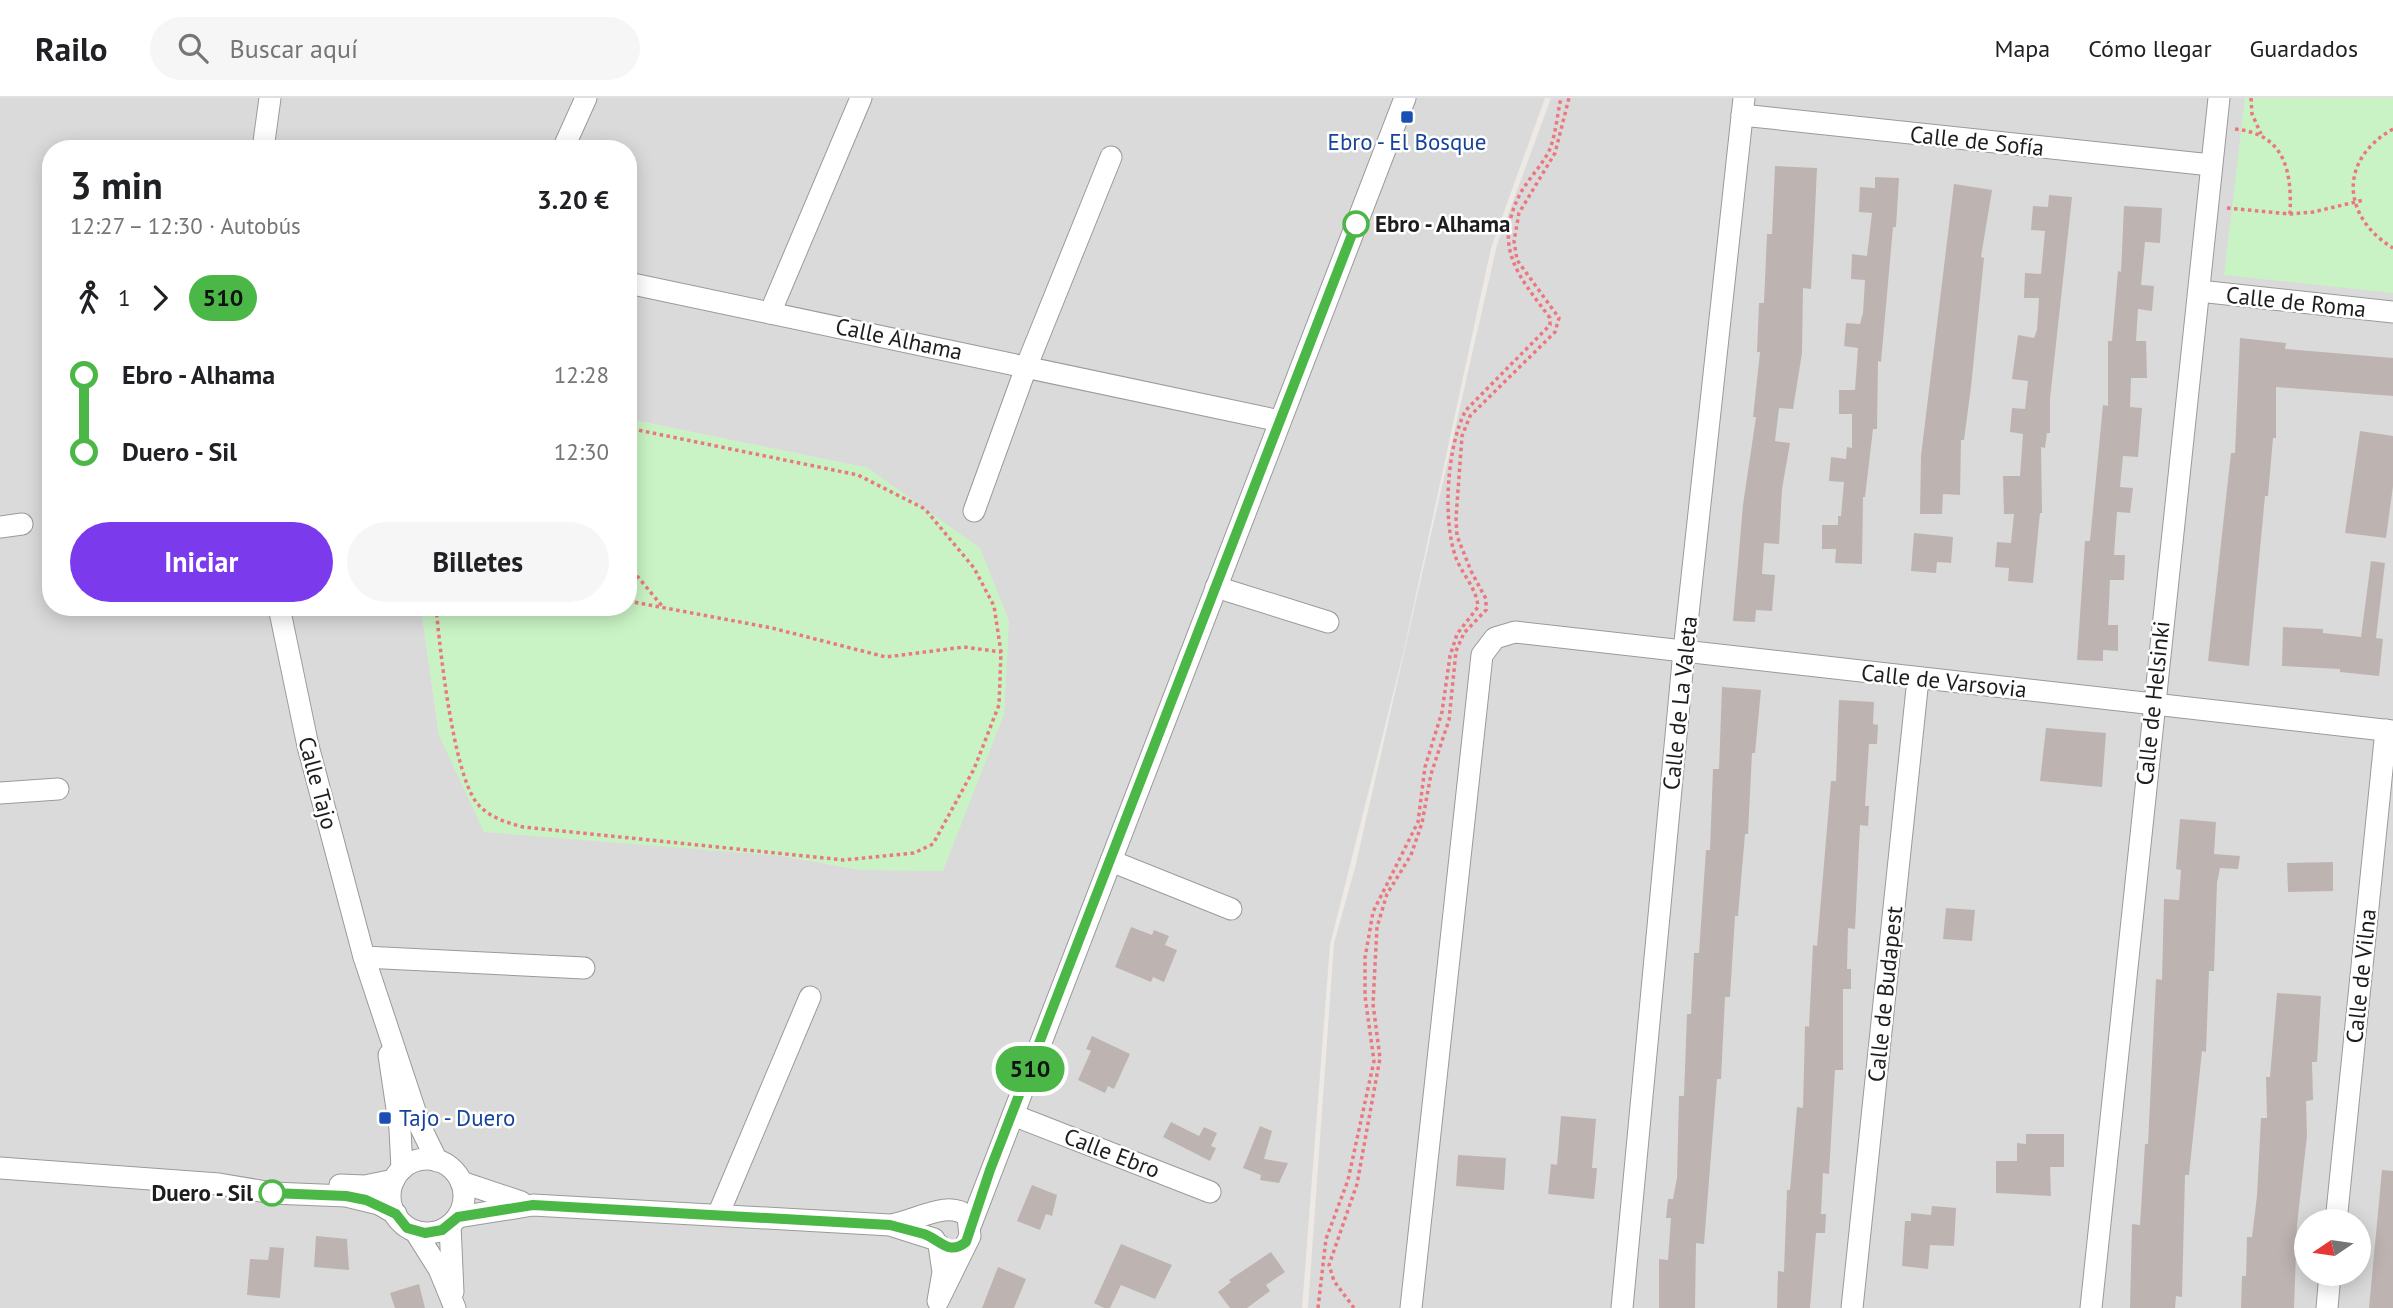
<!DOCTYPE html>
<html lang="es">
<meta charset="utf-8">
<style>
body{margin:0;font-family:"PT Sans",sans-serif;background:#f6f6f6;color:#202124;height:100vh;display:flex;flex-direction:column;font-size:26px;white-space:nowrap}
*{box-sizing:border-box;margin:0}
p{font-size:23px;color:#757577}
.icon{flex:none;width:38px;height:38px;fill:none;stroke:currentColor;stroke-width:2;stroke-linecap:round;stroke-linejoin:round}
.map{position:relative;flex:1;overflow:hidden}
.details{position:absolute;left:42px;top:42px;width:595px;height:476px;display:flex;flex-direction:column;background:#fff;border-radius:28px;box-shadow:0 4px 18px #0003}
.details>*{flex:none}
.badge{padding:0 14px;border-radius:23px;font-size:24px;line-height:46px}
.needle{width:46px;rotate:257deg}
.controls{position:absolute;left:2294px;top:1111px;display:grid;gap:14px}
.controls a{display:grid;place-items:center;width:77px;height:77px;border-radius:50%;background:#fff;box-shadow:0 4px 18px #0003;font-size:35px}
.map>.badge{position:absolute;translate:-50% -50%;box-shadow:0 0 0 4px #fff}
.legs{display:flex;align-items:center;gap:10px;height:77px;padding:0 28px;font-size:23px}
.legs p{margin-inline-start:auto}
.overview{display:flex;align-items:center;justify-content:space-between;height:119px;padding:0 28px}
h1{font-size:38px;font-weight:700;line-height:52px}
.primary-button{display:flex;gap:14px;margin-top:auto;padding:14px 28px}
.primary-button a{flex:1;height:80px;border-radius:42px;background:#7c3aed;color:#fff;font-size:28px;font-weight:700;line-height:80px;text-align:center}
.primary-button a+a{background:#f6f6f6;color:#202124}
ul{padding:0 28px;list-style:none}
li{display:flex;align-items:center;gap:24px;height:77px;font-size:26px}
li i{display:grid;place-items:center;width:10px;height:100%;margin:0 9px;background:currentColor}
li i::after{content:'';width:18px;height:18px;margin:-9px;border:5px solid;border-radius:50%;background:#fff}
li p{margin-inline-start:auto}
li:first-child i{background:linear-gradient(#0000 50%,currentColor 0)}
li:last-child i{background:linear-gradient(currentColor 50%,#0000 0)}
header{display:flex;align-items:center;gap:42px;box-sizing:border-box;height:98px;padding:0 35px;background:#fff;border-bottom:2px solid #e0e0e0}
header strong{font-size:33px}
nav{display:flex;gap:38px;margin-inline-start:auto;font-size:24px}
.search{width:490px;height:63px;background:#f6f6f6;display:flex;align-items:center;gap:18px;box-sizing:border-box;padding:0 24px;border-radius:38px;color:#757577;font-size:26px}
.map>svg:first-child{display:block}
.residential{fill:#dbdada;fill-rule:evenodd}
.park{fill:#c9f3c5}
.building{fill:#bdb4b1}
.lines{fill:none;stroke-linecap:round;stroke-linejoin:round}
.street-casing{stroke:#9a9a9a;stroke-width:23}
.path{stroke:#ea787f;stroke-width:3.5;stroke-dasharray:3.5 3.5;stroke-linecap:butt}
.street{stroke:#fff;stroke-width:21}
.line-1-casing{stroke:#fff;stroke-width:16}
.line-1{stroke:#4ab747;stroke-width:10}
.transit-dot{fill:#1a4fb4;stroke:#fff;stroke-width:2.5}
.stop-1-dot{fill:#fff;stroke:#4ab747;stroke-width:3.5}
.labels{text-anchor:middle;stroke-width:5;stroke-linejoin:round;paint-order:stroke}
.street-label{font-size:23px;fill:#1d1d1d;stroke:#fff}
.transit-label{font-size:23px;fill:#164399;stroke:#fff}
.stop-label{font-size:23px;font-weight:bold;fill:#1d1d1d;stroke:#fff;text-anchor:start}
</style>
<header>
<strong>Railo</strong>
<div class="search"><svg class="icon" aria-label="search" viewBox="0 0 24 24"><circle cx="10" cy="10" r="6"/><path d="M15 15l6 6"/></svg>Buscar aquí</div>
<nav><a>Mapa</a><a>Cómo llegar</a><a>Guardados</a></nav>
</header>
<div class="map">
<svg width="2393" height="1210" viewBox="0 0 2393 1210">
<rect width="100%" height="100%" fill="#ede9e4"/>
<g class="residential">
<path d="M 0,0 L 1545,0 L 1491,150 L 1404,552 L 1330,847 L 1302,1210 L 0,1210 ZM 51,51 L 628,51 L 628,321 L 868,370 L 861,772 L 783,758 L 439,637 L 421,509 L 51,509 Z"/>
<path d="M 1551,0 L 2393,0 L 2393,1210 L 1308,1210 L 1334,845 L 1355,770 L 1497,147 ZM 2306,1124 L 2359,1124 L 2359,1176 L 2306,1176 Z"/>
</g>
<g class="park">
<path d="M 2245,0 L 2393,0 L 2393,195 L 2224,177 Z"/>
<path d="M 628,321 L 868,370 L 980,450 L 1009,523 L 1004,616 L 943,773 L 861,772 L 783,758 L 484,734 L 439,637 L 421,509 L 628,509 Z"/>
</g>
<g class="building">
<path d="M 1775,68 L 1817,70 L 1815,113 L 1811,191 L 1803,190 L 1802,255 L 1793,311 L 1779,310 L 1775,343 L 1790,345 L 1782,391 L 1779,446 L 1764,445 L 1762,476 L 1775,477 L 1772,513 L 1756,512 L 1755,524 L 1733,523 L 1743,407 L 1756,319 L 1753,319 L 1760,254 L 1757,254 L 1759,205 L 1764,205 L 1767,136 L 1772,136 Z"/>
<path d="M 1875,79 L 1899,80 L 1896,129 L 1893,129 L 1881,264 L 1878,263 L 1877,331 L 1873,331 L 1865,399 L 1863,399 L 1862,466 L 1835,465 L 1836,451 L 1822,451 L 1822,427 L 1838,427 L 1838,418 L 1841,418 L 1844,384 L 1829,383 L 1831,359 L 1846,361 L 1847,349 L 1852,350 L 1852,316 L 1839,316 L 1839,292 L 1855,292 L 1858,250 L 1844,248 L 1846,225 L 1860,226 L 1863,215 L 1865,182 L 1851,181 L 1852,156 L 1867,158 L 1872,115 L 1859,114 L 1860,89 L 1875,90 Z"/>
<path d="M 1954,86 L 1992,92 L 1981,159 L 1984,160 L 1971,289 L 1964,342 L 1961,342 L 1960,397 L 1943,396 L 1942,416 L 1920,416 L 1921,358 Z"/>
<path d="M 2049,97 L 2072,99 L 2050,301 L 2050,335 L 2047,335 L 2045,350 L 2041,349 L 2042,415 L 2040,415 L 2033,485 L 2008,483 L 2009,470 L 1995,469 L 1997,444 L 2011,445 L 2014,416 L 2004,416 L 2003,378 L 2020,378 L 2023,336 L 2010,334 L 2012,310 L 2025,311 L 2028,283 L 2012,281 L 2018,237 L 2034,240 L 2037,232 L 2039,200 L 2024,200 L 2025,175 L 2041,176 L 2045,133 L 2031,132 L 2033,108 L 2048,109 Z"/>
<path d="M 2124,108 L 2162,110 L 2160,145 L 2145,144 L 2141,187 L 2154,188 L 2152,213 L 2138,211 L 2136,243 L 2146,243 L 2147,280 L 2131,280 L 2130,309 L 2142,310 L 2138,359 L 2123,358 L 2120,389 L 2133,390 L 2130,415 L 2117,414 L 2114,457 L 2125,457 L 2124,482 L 2110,482 L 2108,527 L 2118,527 L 2118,553 L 2103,552 L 2103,563 L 2077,562 L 2085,443 L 2090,443 L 2103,307 L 2108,308 L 2108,243 L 2112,243 L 2118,173 L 2121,174 Z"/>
<path d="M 2240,240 L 2286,245 L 2285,251 L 2393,260 L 2393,298 L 2276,289 L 2276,340 L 2273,340 L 2268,398 L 2265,398 L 2249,568 L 2208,563 L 2231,355 L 2235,355 Z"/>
<path d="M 2360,333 L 2393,338 L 2393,388 L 2386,440 L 2345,435 Z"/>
<path d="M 1914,435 L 1953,439 L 1951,465 L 1937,464 L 1936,475 L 1911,473 Z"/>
<path d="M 2371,463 L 2385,465 L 2376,540 L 2383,541 L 2379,578 L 2340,574 L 2340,571 L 2282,568 L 2283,529 L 2323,531 L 2323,535 L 2361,539 Z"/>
<path d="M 1722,589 L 1761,592 L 1755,655 L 1752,655 L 1748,736 L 1745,736 L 1738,818 L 1735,818 L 1730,899 L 1725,899 L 1721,981 L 1717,981 L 1704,1146 L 1696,1145 L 1695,1210 L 1659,1210 L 1659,1161 L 1668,1162 L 1671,1120 L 1666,1120 L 1668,1101 L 1673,1101 L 1677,1080 L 1679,998 L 1684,998 L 1687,916 L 1691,916 L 1694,855 L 1699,855 L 1706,752 L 1710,752 L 1713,671 L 1719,671 Z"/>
<path d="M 1839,602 L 1874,604 L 1873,626 L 1878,627 L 1877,646 L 1869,646 L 1865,708 L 1869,708 L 1868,728 L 1860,727 L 1855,831 L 1848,830 L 1847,871 L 1851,871 L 1851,891 L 1843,891 L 1843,972 L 1835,972 L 1829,1076 L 1823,1075 L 1821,1116 L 1826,1116 L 1825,1135 L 1816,1135 L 1810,1210 L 1777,1210 L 1778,1173 L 1784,1174 L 1787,1092 L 1790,1092 L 1797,1009 L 1803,1010 L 1805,928 L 1809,929 L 1813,847 L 1817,848 L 1831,683 L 1836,683 Z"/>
<path d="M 2046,630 L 2106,635 L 2102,689 L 2040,683 Z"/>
<path d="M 2180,721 L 2216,724 L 2214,756 L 2240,758 L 2238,771 L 2220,770 L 2217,785 L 2214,873 L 2209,873 L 2206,954 L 2202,953 L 2189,1077 L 2185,1077 L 2182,1199 L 2176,1198 L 2175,1210 L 2130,1210 L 2132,1126 L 2140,1127 L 2145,1046 L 2148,1046 L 2156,881 L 2162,882 L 2164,801 L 2179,802 L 2181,772 L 2176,771 Z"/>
<path d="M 2333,764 L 2333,793 L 2288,794 L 2287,765 Z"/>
<path d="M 1946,810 L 1975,812 L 1972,843 L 1943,841 Z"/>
<path d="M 1131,829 L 1152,837 L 1154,832 L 1169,838 L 1165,847 L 1177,852 L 1164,884 L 1153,879 L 1151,884 L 1115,869 Z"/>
<path d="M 2277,895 L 2321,898 L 2317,964 L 2312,964 L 2313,1002 L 2306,1003 L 2307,1038 L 2297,1127 L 2294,1210 L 2241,1210 L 2242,1178 L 2246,1178 L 2247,1139 L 2252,1139 L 2257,1098 L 2261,1020 L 2267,1020 L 2266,979 L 2270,979 Z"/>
<path d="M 1092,938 L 1130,956 L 1114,991 L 1108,988 L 1105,995 L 1078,982 L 1091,953 L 1086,951 Z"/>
<path d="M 1561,1018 L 1596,1021 L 1592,1070 L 1597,1070 L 1594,1101 L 1548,1096 L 1551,1066 L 1557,1067 Z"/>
<path d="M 1171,1024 L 1199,1038 L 1204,1029 L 1217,1035 L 1211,1048 L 1216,1050 L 1210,1063 L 1163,1039 Z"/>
<path d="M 1260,1028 L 1272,1033 L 1264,1061 L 1288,1065 L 1279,1085 L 1260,1082 L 1261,1077 L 1243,1070 Z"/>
<path d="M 2026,1036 L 2064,1036 L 2064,1069 L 2050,1069 L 2051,1098 L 1996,1095 L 1996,1063 L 2017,1063 L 2017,1045 L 2026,1046 Z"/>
<path d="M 1458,1057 L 1506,1060 L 1504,1092 L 1456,1088 Z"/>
<path d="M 2382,1072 L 2393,1073 L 2393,1210 L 2369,1210 Z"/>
<path d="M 1032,1087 L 1057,1097 L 1052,1118 L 1046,1116 L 1040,1132 L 1017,1123 Z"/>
<path d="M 1932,1108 L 1956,1110 L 1954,1148 L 1930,1147 L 1928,1171 L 1902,1168 L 1905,1123 L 1911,1123 L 1911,1115 L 1931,1117 Z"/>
<path d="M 316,1138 L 347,1141 L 349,1172 L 314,1169 Z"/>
<path d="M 1121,1146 L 1172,1167 L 1155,1201 L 1121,1187 L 1110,1210 L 1104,1210 L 1094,1205 Z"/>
<path d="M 270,1149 L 284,1150 L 280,1200 L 247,1197 L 250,1161 L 268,1162 Z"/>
<path d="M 1271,1154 L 1285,1174 L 1266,1187 L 1270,1193 L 1247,1210 L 1230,1210 L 1218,1194 L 1231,1184 L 1229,1182 Z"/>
<path d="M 998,1169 L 1026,1181 L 1014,1210 L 982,1210 Z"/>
<path d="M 419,1186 L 425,1210 L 395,1210 L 390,1195 Z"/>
</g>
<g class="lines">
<g class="street-casing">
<g id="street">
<path d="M 1742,17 L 2211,67"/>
<path d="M 263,51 L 270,0"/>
<path d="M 563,51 L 586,0"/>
<path d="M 628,185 L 1280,323"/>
<path d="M 2199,193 L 2393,214"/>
<path d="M 770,215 L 861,0"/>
<path d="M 974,413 L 1027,267 L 1111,59"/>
<path d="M 0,429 L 22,426"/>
<path d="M 1216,489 L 1328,524"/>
<path d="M 279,509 L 308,648 L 364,859 L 420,1028 L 437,1063"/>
<path d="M 0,695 L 58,691"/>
<path d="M 1111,763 L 1231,811"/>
<path d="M 364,859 L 584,870"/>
<path d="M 389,957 L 400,1031 L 402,1071"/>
<path d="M 1013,1017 L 1210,1094"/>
<circle cx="427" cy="1098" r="37"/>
<path d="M 0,1070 L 219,1086 L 272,1095 L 346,1098 L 379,1106 L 396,1116"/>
<path d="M 461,1084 L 521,1104"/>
<path d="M 340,1087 L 365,1088 L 394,1082"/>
<path d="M 718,1117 L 810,899"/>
<path d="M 458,1119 L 533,1107 L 890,1127 L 934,1141"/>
<path d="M 2336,1124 L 2386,632"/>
<path d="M 895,1126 C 917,1122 950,1101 968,1119 L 970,1138 L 938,1203 L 943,1174 L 939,1147"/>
<path d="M 971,1126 L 1405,0"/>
<path d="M 450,1127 L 453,1194"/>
<path d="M 415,1133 L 439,1171 L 455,1210"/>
<path d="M 1411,1210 L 1482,557 L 1495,540 L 1515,534 L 2393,633"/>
<path d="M 1622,1210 L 1684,553 L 1744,0"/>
<path d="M 1852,1210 L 1918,581"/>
<path d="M 2091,1210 L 2219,0"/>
<path d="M 2327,1210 L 2330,1176"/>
</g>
</g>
<g class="path">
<path d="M 2251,0 L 2252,16 L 2261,36"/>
<path d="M 2235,31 C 2285,36 2292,73 2290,116"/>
<path d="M 2393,31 C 2338,62 2342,119 2393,150"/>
<path d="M 2227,110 L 2290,116 L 2313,114 L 2364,102"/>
<path d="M 628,467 L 662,508"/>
<path d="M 628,503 L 772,530 L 886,559 L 964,549 L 1001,554"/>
<path d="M 436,509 C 440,552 453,672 476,704 C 488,719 505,724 523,729 L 844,762 L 914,755 L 933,746 L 974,671 L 999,607 L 1001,554 L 994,508 L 974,470 L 925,411 L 858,377 L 628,330"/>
<path d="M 436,513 L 450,509"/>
<path d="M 1318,1210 L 1326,1141 L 1348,1082 L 1374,963 L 1365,898 L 1365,860 L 1373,814 L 1418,724 L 1425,669 L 1442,614 L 1450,558 L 1457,536 L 1478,509 C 1477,491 1462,476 1456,460 C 1442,422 1447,347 1466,312 L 1550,227 L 1550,220 C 1519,178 1493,151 1519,98 C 1527,82 1541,69 1549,53 C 1556,37 1557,17 1561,0"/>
<path d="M 1354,1210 L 1334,1183 L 1329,1167 L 1357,1086 L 1380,960 L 1373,906 L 1377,829 L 1387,796 L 1411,757 L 1422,725 L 1431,676 L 1449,622 L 1456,553 L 1464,535 L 1486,512 L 1486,501 L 1471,473 L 1457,438 L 1456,420 L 1462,338 L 1470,318 L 1555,234 L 1559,220 L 1517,162 L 1514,143 L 1519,115 L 1555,55 L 1569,0"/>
</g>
<use href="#street" class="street"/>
</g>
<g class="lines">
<g class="line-1-casing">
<path id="line-1" d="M 272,1095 L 346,1098 L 366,1102 L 396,1116 L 407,1130 L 425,1135 L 442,1132 L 458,1119 L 533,1107 L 890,1127 C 901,1130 913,1133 924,1136 C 941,1142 948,1158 966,1144 L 990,1072 L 1356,126"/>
</g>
<use href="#line-1" class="line-1"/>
</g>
<g class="transit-dot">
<rect x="1400" y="12" width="14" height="14" rx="3.5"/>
<rect x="378" y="1013" width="14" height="14" rx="3.5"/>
</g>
<g class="stop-1-dot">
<circle cx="1356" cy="126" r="12"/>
<circle cx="272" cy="1095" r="12"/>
</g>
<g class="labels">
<g class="street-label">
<text transform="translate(1977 43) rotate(6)" y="8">Calle de Sofía</text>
<text transform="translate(2296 204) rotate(6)" y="8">Calle de Roma</text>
<text transform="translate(899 241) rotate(12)" y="8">Calle Alhama</text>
<text transform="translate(1944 583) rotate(6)" y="8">Calle de Varsovia</text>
<text transform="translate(1680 605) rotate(-84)" y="8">Calle de La Valeta</text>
<text transform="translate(2153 605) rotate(-84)" y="8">Calle de Helsinki</text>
<text transform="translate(318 685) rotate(75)" y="8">Calle Tajo</text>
<text transform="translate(2361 878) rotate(-84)" y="8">Calle de Vilna</text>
<text transform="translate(1885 896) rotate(-84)" y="8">Calle de Budapest</text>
<text transform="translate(1112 1055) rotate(21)" y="8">Calle Ebro</text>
</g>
<g class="transit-label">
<text x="1407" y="52">Ebro - El Bosque</text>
<text x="399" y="1028" text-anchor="start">Tajo - Duero</text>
</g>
<g class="stop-label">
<text x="1375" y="134">Ebro - Alhama</text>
<text x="253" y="1103" text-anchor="end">Duero - Sil</text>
</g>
</g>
</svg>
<div class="controls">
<a><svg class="needle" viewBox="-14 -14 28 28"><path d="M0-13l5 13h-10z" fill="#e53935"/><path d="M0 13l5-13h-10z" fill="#757577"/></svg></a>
</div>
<b class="badge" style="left:1030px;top:971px;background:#4ab747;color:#111">510</b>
<section class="details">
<div class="overview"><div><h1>3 min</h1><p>12:27 – 12:30 · Autobús</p></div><b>3.20 €</b></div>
<div class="legs"><svg class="icon" aria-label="walk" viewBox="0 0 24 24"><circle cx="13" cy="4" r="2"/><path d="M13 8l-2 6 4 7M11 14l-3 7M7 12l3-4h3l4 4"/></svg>1<svg class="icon" aria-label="forward" viewBox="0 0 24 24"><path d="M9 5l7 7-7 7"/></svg><b class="badge" style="background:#4ab747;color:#111">510</b></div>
<ul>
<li><i style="color:#4ab747"></i><b>Ebro - Alhama</b><p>12:28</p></li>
<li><i style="color:#4ab747"></i><b>Duero - Sil</b><p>12:30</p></li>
</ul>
<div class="primary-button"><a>Iniciar</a><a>Billetes</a></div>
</section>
</div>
